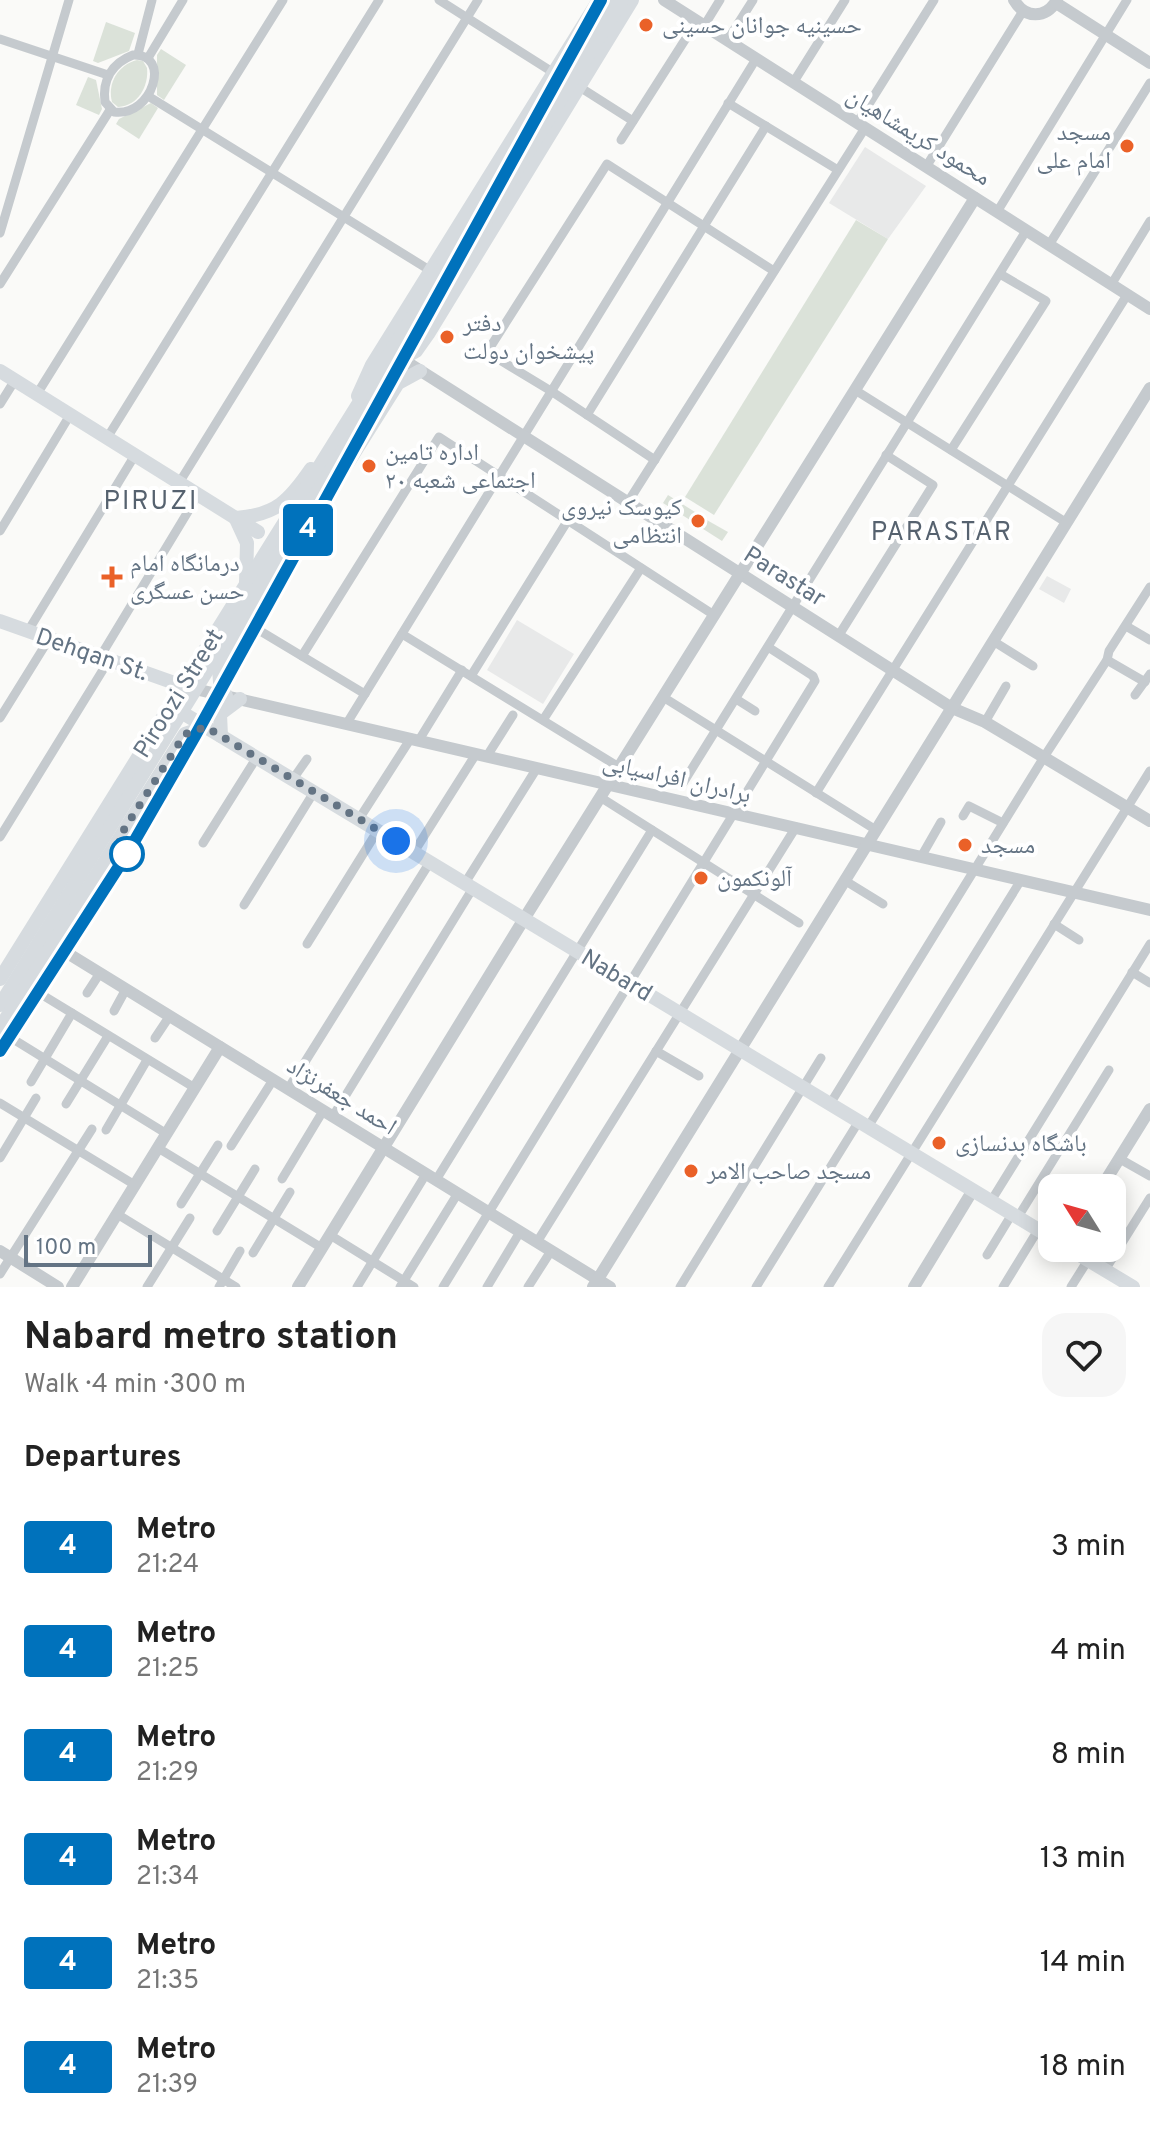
<!DOCTYPE html>
<meta charset="utf-8">
<style>
body{margin:0;font-family:Overpass,"Noto Naskh Arabic",sans-serif;background:#f6f6f6;color:#222;height:100vh;display:flex;flex-direction:column;font-size:30px;white-space:nowrap}
*{box-sizing:border-box;margin:0}
p{font-size:26px;color:#767676}
.icon{flex:none;width:44px;height:44px;fill:none;stroke:currentColor;stroke-width:2;stroke-linecap:round;stroke-linejoin:round}
.map{position:relative;height:1287px;overflow:hidden}
.side{display:flex;flex-direction:column;background:#fff;flex:1}
.side>*{flex:none}
.badge{padding:0 16px;border-radius:6px;font-size:28px;line-height:52px}
.needle{width:52px;rotate:307deg}
.tools{position:absolute;left:1038px;top:1174px;display:grid;gap:16px}
.tools a{display:grid;place-items:center;width:88px;height:88px;border-radius:16px;background:#fff;box-shadow:0 4px 20px #0003;font-size:40px}
.scale{position:absolute;left:24px;bottom:20px;width:128px;box-sizing:border-box;padding-left:8px;border:4px solid #647484;border-top:0;font-size:22px;line-height:28px;white-space:nowrap;color:#647484;-webkit-text-stroke:6px #fff;paint-order:stroke}
.you{position:absolute;width:40px;height:40px;margin:-20px;border:6px solid #fff;border-radius:50%;background:#1a73e8;box-shadow:0 0 0 12px #1a73e833}
.map>.badge{position:absolute;translate:-50% -50%;box-shadow:0 0 0 4px #fff}
h2{padding:0 24px;font-size:30px;line-height:72px}
.round{display:grid;place-items:center;flex:none;width:84px;height:84px;border-radius:24px;background:#f6f6f6}
.head{display:flex;align-items:center;justify-content:space-between;height:136px;padding:0 24px}
h1{font-size:38px;font-weight:700;line-height:60px}
ul{padding:0;list-style:none}
li{display:flex;align-items:center;gap:24px;height:104px;padding:0 24px}
li div{flex:1}
li b{display:block;font-size:30px}
li em{font-style:normal}
li .badge{min-width:88px;font-weight:700;text-align:center}
.map>svg:first-child{display:block}
.built{fill:#e8e9e9}
.green{fill:#dbe2d9}
.lines{fill:none;stroke-linecap:round;stroke-linejoin:round}
.minor{stroke:#c5cace;stroke-width:9}
.tertiary{stroke:#c5cace;stroke-width:12}
.secondary{stroke:#d6dbdf;stroke-width:14}
.primary{stroke:#d6dbdf;stroke-width:14}
.line-casing{stroke:#fff;stroke-width:18}
.line{stroke:#0072bc;stroke-width:12}
.walk{stroke:#647484;stroke-width:8;stroke-dasharray:0 14.4}
.poi-dot{fill:#ea6128;stroke:#fff;stroke-width:3}
.stop-dot{fill:#fff;stroke:#0072bc;stroke-width:4}
.labels{text-anchor:middle;stroke-width:8;stroke-linejoin:round;paint-order:stroke}
.poi-label{font-size:24px;fill:#647484;stroke:#fff;text-anchor:start}
.street-label{font-size:24px;fill:#647484;stroke:#fff}
.neighbourhood-label{font-size:26px;letter-spacing:2px;fill:#56626f;stroke:#fff}
</style>
<div class="map">
<svg width="1150" height="1287" viewBox="0 0 1150 1287">
<rect width="100%" height="100%" fill="#fafaf8"/>
<g class="built">
<path d="M 865,147 L 926,186 L 888,239 L 829,203 Z"/>
<path d="M 1047,576 L 1071,589 L 1064,603 L 1039,589 Z"/>
<path d="M 517,620 L 574,654 L 543,704 L 487,670 Z"/>
</g>
<g class="green">
<path d="M 106,22 L 135,33 L 129,51 L 98,63 L 93,61 Z"/>
<path d="M 161,49 L 186,65 L 164,100 L 157,95 L 157,55 Z"/>
<path d="M 137,60 L 143,61 L 147,68 C 149,86 138,106 118,107 L 112,102 C 107,83 118,65 137,60 Z"/>
<path d="M 88,77 L 96,80 L 102,109 L 99,115 L 76,105 Z"/>
<path d="M 151,103 L 158,108 L 139,139 L 116,124 L 119,119 Z"/>
<path d="M 856,220 L 888,239 L 714,515 L 685,497 Z"/>
<path d="M 668,495 L 695,512 L 690,520 L 663,503 Z"/>
<path d="M 705,519 L 728,532 L 722,541 L 700,527 Z"/>
</g>
<g class="lines">
<g class="minor">
<path d="M 439,0 L 554,73"/>
<path d="M 704,26 L 720,0"/>
<path d="M 0,39 L 108,75"/>
<path d="M 727,41 L 753,0"/>
<path d="M 138,54 L 152,0"/>
<path d="M 133,55 C 172,53 153,117 114,112 L 105,102 C 102,80 112,63 133,55 Z"/>
<path d="M 148,58 L 183,0"/>
<path d="M 793,83 L 845,0"/>
<path d="M 578,86 L 633,121"/>
<path d="M 148,96 L 431,271"/>
<path d="M 728,103 L 838,170"/>
<path d="M 857,123 L 934,0"/>
<path d="M 621,140 L 697,21"/>
<path d="M 926,167 L 1023,11"/>
<path d="M 997,212 L 1127,0"/>
<path d="M 0,233 L 69,0"/>
<path d="M 1049,245 L 1150,83"/>
<path d="M 0,284 L 110,110"/>
<path d="M 1111,285 L 1150,221"/>
<path d="M 855,390 L 1067,523"/>
<path d="M 37,394 L 283,0"/>
<path d="M 0,404 L 15,380"/>
<path d="M 587,415 L 766,126"/>
<path d="M 107,438 L 379,0"/>
<path d="M 951,450 L 1046,301 L 1000,274"/>
<path d="M 655,460 L 551,391 L 490,354 L 489,349 L 607,164 L 774,271"/>
<path d="M 179,483 L 478,0"/>
<path d="M 628,502 L 865,128"/>
<path d="M 0,531 L 70,415"/>
<path d="M 247,623 L 365,694"/>
<path d="M 1126,626 L 1150,640"/>
<path d="M 28,631 L 135,455"/>
<path d="M 402,634 L 619,767"/>
<path d="M 839,635 L 933,485 L 886,455"/>
<path d="M 993,641 L 1033,666"/>
<path d="M 302,656 L 439,437 L 714,615"/>
<path d="M 100,657 L 198,495"/>
<path d="M 1107,660 L 1145,682"/>
<path d="M 471,676 L 568,520"/>
<path d="M 1135,695 L 1150,674"/>
<path d="M 663,697 L 876,830"/>
<path d="M 736,699 L 755,711"/>
<path d="M 0,718 L 49,639"/>
<path d="M 543,720 L 641,568"/>
<path d="M 985,722 L 1006,686"/>
<path d="M 347,723 L 756,59"/>
<path d="M 419,740 L 462,670"/>
<path d="M 487,756 L 513,715"/>
<path d="M 293,779 L 307,759"/>
<path d="M 683,783 L 1026,231"/>
<path d="M 816,793 L 1127,295"/>
<path d="M 600,797 L 799,923"/>
<path d="M 963,816 L 969,806 L 1003,823"/>
<path d="M 359,819 L 411,738"/>
<path d="M 0,837 L 109,660"/>
<path d="M 203,843 L 257,757"/>
<path d="M 414,852 L 476,754"/>
<path d="M 921,857 L 941,822"/>
<path d="M 844,880 L 883,904"/>
<path d="M 465,883 L 537,768"/>
<path d="M 244,905 L 314,792"/>
<path d="M 1054,924 L 1079,940"/>
<path d="M 307,944 L 378,830"/>
<path d="M 1132,972 L 1150,983"/>
<path d="M 26,985 L 195,1088"/>
<path d="M 87,993 L 100,973"/>
<path d="M 114,1011 L 126,989"/>
<path d="M 0,1031 L 167,1134"/>
<path d="M 155,1038 L 169,1017"/>
<path d="M 656,1051 L 699,1076"/>
<path d="M 31,1082 L 72,1013"/>
<path d="M 288,1089 L 430,862"/>
<path d="M 0,1103 L 135,1185"/>
<path d="M 66,1104 L 108,1036"/>
<path d="M 830,1104 L 1044,757 L 1107,660 L 1109,651 L 1150,587"/>
<path d="M 333,1116 L 473,888"/>
<path d="M 868,1127 L 1021,880"/>
<path d="M 106,1130 L 147,1060"/>
<path d="M 231,1146 L 273,1080"/>
<path d="M 158,1148 L 322,1248"/>
<path d="M 0,1158 L 36,1098"/>
<path d="M 1120,1159 L 1150,1176"/>
<path d="M 282,1179 L 323,1111"/>
<path d="M 436,1180 L 652,830"/>
<path d="M 991,1201 L 1150,944"/>
<path d="M 181,1204 L 218,1145"/>
<path d="M 117,1214 L 236,1287"/>
<path d="M 1018,1217 L 1109,1070"/>
<path d="M 217,1231 L 255,1169"/>
<path d="M 330,1235 L 414,1287"/>
<path d="M 537,1242 L 796,827"/>
<path d="M 253,1253 L 290,1192"/>
<path d="M 987,1255 L 1012,1214"/>
<path d="M 1105,1270 L 1150,1198"/>
<path d="M 0,1274 L 92,1129"/>
<path d="M 147,1287 L 190,1218"/>
<path d="M 219,1287 L 240,1251"/>
<path d="M 357,1287 L 426,1174"/>
<path d="M 400,1287 L 458,1193"/>
<path d="M 443,1287 L 815,681 L 813,676 L 768,647"/>
<path d="M 487,1287 L 520,1232"/>
<path d="M 528,1287 L 551,1251"/>
<path d="M 680,1287 L 821,1058"/>
<path d="M 756,1287 L 859,1121"/>
<path d="M 828,1287 L 1150,771"/>
<path d="M 1003,1287 L 1038,1230"/>
<path d="M 1071,1287 L 1088,1260"/>
</g>
<g class="tertiary">
<path d="M 664,0 L 1150,309"/>
<path d="M 1014,0 C 1025,19 1046,19 1057,0"/>
<path d="M 1056,3 L 1150,63"/>
<path d="M 402,359 L 952,708 L 985,722 L 1150,821"/>
<path d="M 195,689 L 1150,910"/>
<path d="M 51,943 L 610,1287"/>
<path d="M 1101,1188 L 1150,1109"/>
<path d="M 0,1251 L 58,1287"/>
<path d="M 72,1287 L 220,1047"/>
<path d="M 298,1287 L 524,919 L 975,198"/>
<path d="M 593,1287 L 1150,388"/>
<path d="M 914,1287 L 973,1190"/>
</g>
<g class="secondary">
<path d="M 402,359 L 416,351 L 428,334 L 632,0"/>
<path d="M 0,371 L 258,532"/>
<path d="M 358,396 L 372,365 L 599,0"/>
<path d="M 236,518 C 276,515 289,501 311,469"/>
<path d="M 236,519 L 247,543 L 246,584"/>
<path d="M 0,621 L 183,686"/>
<path d="M 226,696 L 220,682 L 219,668 L 398,383 L 420,371"/>
<path d="M 181,712 L 1052,1238"/>
<path d="M 221,736 L 220,714 L 240,699"/>
<path d="M 1068,1248 L 1133,1287"/>
</g>
<g class="primary">
<path d="M 0,979 L 610,0"/>
<path d="M 0,1005 L 622,0"/>
<path d="M 0,1028 L 185,734 L 206,727"/>
</g>
</g>
<g class="lines">
<g class="line-casing">
<path id="line" d="M 0,1051 L 127,854 L 195,736 L 601,0"/>
</g>
<use href="#line" class="line"/>
<path class="walk" d="M 127,854 L 118,839 L 185,734 L 206,727 L 396,841"/>
</g>
<g class="poi-dot">
<circle cx="646" cy="25" r="8"/>
<circle cx="1127" cy="146" r="8"/>
<circle cx="447" cy="337" r="8"/>
<circle cx="369" cy="466" r="8"/>
<circle cx="698" cy="521" r="8"/>
<path d="M108 565h8v8h8v8h-8v8h-8v-8h-8v-8h8z"/>
<circle cx="965" cy="845" r="8"/>
<circle cx="701" cy="878" r="8"/>
<circle cx="939" cy="1143" r="8"/>
<circle cx="691" cy="1171" r="8"/>
</g>
<circle class="stop-dot" cx="127" cy="854" r="16"/>
<g class="labels">
<g class="poi-label">
<text x="662" y="33">حسینیه جوانان حسینی</text>
<text x="1111" y="140" text-anchor="end">مسجد<tspan x="1111" dy="28">امام علی</tspan></text>
<text x="463" y="331">دفتر<tspan x="463" dy="28">پیشخوان دولت</tspan></text>
<text x="385" y="460">اداره تامین<tspan x="385" dy="28">اجتماعی شعبه ۲۰</tspan></text>
<text x="682" y="515" text-anchor="end">کیوسک نیروی<tspan x="682" dy="28">انتظامی</tspan></text>
<text x="130" y="571">درمانگاه امام<tspan x="130" dy="28">حسن عسگری</tspan></text>
<text x="981" y="853">مسجد</text>
<text x="717" y="886">آلونکمون</text>
<text x="955" y="1151">باشگاه بدنسازی</text>
<text x="707" y="1179">مسجد صاحب الامر</text>
</g>
<g class="street-label">
<text transform="translate(919 136) rotate(32)" y="8">محمود کریمشاهیان</text>
<text transform="translate(785 576) rotate(32)" y="8">Parastar</text>
<text transform="translate(92 654) rotate(19)" y="8">Dehqan St.</text>
<text transform="translate(178 693) rotate(-58)" y="8">Piroozi Street</text>
<text transform="translate(677 778) rotate(13)" y="8">برادران افراسیابی</text>
<text transform="translate(617 975) rotate(31)" y="8">Nabard</text>
<text transform="translate(342 1096) rotate(32)" y="8">احمد جعفرنژاد</text>
</g>
<g class="neighbourhood-label">
<text x="151" y="509">PIRUZI</text>
<text x="942" y="540">PARASTAR</text>
</g>
</g>
</svg>
<div class="tools">
<a><svg class="needle" viewBox="-14 -14 28 28"><path d="M0-13l5 13h-10z" fill="#e53935"/><path d="M0 13l5-13h-10z" fill="#767676"/></svg></a>
</div>
<div class="scale">100 m</div>
<div class="you" style="left:396px;top:841px"></div>
<b class="badge" style="left:308px;top:530px;background:#0072bc;color:#fff">4</b>
</div>
<section class="side">
<div class="head"><div><h1>Nabard metro station</h1><p>Walk · 4 min · 300 m</p></div><a class="round"><svg class="icon" aria-label="heart" viewBox="0 0 24 24"><path d="M12 20l-8-8c-3-5 5-10 8-4 3-6 11-1 8 4z"/></svg></a></div>
<h2>Departures</h2>
<ul>
<li><span class="badge" style="background:#0072bc;color:#fff">4</span><div><b>Metro</b><p>21:24</p></div><em>3 min</em></li>
<li><span class="badge" style="background:#0072bc;color:#fff">4</span><div><b>Metro</b><p>21:25</p></div><em>4 min</em></li>
<li><span class="badge" style="background:#0072bc;color:#fff">4</span><div><b>Metro</b><p>21:29</p></div><em>8 min</em></li>
<li><span class="badge" style="background:#0072bc;color:#fff">4</span><div><b>Metro</b><p>21:34</p></div><em>13 min</em></li>
<li><span class="badge" style="background:#0072bc;color:#fff">4</span><div><b>Metro</b><p>21:35</p></div><em>14 min</em></li>
<li><span class="badge" style="background:#0072bc;color:#fff">4</span><div><b>Metro</b><p>21:39</p></div><em>18 min</em></li>
</ul>
</section>
